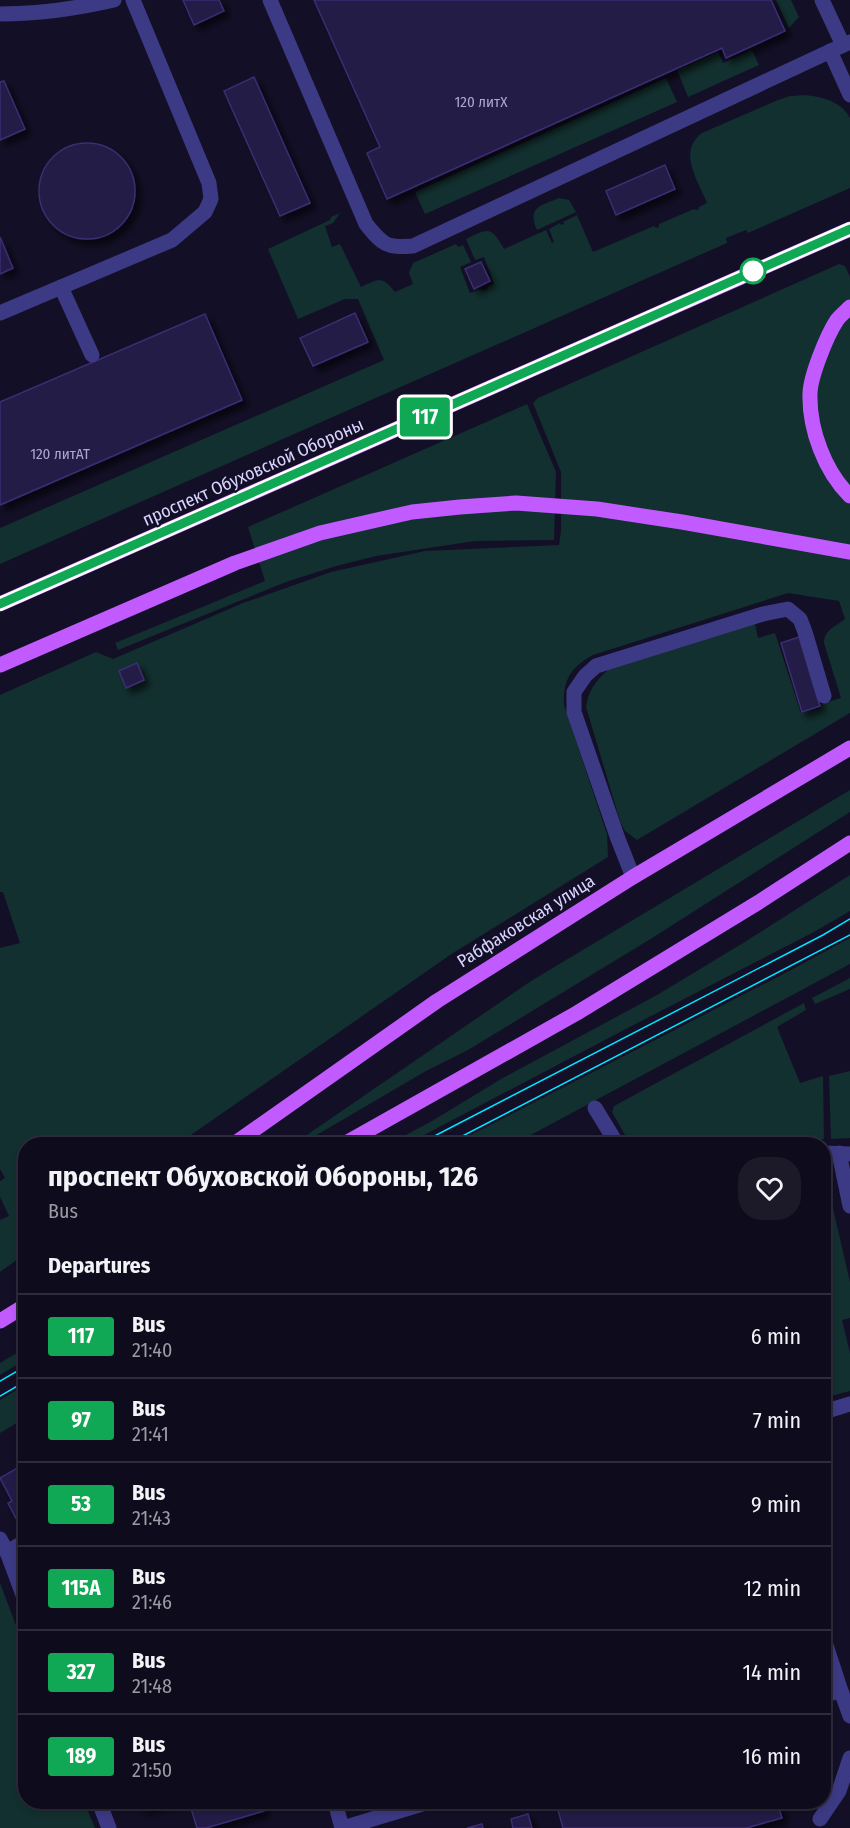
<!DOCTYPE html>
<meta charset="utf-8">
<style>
body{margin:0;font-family:"Fira Sans Condensed",sans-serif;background:#1c1929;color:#f1f3f6;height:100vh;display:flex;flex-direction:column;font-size:22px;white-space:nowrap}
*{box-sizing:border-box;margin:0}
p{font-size:20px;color:#9b9ba3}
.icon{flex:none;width:33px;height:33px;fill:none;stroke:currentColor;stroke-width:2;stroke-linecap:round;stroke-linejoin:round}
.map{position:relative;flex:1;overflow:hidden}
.sheet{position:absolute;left:18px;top:1137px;width:813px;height:672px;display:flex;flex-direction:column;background:#0e0b1c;border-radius:24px;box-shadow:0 3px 9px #0003,0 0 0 2px #2e2b3b}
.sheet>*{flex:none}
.badge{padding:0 12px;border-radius:4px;font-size:21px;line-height:39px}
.map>.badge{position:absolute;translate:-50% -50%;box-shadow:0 0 0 3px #fff}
h2{padding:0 30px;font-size:22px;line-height:54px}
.round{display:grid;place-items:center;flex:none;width:63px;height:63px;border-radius:24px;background:#1c1929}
.head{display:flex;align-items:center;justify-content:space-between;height:102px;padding:0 30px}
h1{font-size:28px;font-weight:700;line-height:45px}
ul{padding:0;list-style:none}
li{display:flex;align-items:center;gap:18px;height:84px;padding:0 30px;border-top:2px solid #2e2b3b}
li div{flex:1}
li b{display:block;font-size:22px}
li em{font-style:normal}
li .badge{min-width:66px;font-weight:700;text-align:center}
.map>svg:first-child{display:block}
.green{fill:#12302f}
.building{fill:#241b47;stroke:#3b2d73;stroke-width:1.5;filter:url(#shadow)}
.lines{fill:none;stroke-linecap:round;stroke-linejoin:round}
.service{stroke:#3d3a85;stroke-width:15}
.minor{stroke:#3d3a85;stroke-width:15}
.primary{stroke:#c25bff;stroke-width:15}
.tram{stroke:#00e5ff;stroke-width:1.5}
.line-casing{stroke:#fff;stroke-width:14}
.line{stroke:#10a855;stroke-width:9}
.stop-dot{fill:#fff;stroke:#10a855;stroke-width:3}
.labels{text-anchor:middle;stroke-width:4.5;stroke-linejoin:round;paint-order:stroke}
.number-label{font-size:15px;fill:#aca6d1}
.street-label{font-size:18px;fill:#d9d4ff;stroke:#130f26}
</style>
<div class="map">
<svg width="850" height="1828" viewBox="0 0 850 1828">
<defs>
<filter id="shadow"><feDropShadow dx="5.5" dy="5.5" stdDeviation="3" flood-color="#0009"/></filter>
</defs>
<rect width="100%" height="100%" fill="#130f26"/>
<g class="green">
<path d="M 776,0 L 791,0 L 799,17 L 789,28 Z"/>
<path d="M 752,50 L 759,65 L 688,97 L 677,70 L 718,52 L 723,63 Z"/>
<path d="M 666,78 L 677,102 L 425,214 L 415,192 Z"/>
<path d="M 806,95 C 823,97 842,102 850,118 L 850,188 L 748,233 L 746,230 L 726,238 L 727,243 L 0,564 L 0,528 L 384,360 L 358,299 L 345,299 L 298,319 L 268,249 L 330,220 L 331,217 L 340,213 L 333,223 L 325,226 L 332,247 L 340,244 L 361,287 C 379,279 381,275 395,292 L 413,284 L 409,273 L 413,263 L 456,244 L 458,247 L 463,245 L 471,262 L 460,267 L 470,293 L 481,289 L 482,291 L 488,289 L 488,287 L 494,284 L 484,257 L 475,260 L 466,239 C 489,228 491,226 504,249 L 546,230 L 552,243 L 554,242 L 549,229 L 560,223 L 561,225 L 564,224 L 563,222 L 577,215 L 593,252 L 654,226 L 656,228 L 659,227 L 659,224 L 694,209 L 696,210 L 699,209 L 699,207 L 707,203 C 698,180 677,152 702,133 L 778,100 L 790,96 Z"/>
<path d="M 559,198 L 569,200 L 576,212 L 537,230 C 527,207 540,206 559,198 Z"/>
<path d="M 839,264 L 845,266 L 850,277 L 850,713 L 637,840 L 625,831 L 620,821 L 586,707 C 588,691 596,680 608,670 L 755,624 L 758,638 L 775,633 L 801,713 L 821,708 L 821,704 L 841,698 L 824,643 C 824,630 836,626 845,619 L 839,601 L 788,593 L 593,655 C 571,667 563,679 564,705 L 607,834 L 608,857 L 453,953 L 178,1144 L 26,1144 L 25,1254 L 0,1272 L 0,1220 L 9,1216 L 0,1197 L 0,1181 L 5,1178 L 0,1169 L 0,948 L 20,943 L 3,892 L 0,892 L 0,695 L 96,652 L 113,659 L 243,603 L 331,572 L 425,551 L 559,545 L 561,531 L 561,472 L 533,403 L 538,398 Z"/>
<path d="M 527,404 L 556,472 L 554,540 L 475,541 L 376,556 L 336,566 L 286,582 L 118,650 L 115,643 L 265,581 L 248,527 Z"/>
<path d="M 850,790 L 850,812 L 649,940 L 468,1050 L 426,1071 L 303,1143 L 300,1141 L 301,1139 L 531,981 Z"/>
<path d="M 850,875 L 850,911 L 814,932 L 622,1031 L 407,1144 L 389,1144 L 432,1121 L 501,1079 L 657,995 L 743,943 Z"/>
<path d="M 850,938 L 850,964 L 514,1144 L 453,1144 L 789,971 Z"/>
<path d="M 850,978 L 850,989 L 815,1004 L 812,998 Z"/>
<path d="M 804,1003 L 806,1010 L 777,1027 L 800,1083 L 823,1076 L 824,1139 L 798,1140 L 782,1144 L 630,1144 L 612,1112 L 614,1106 Z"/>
<path d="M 850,1071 L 850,1138 L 831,1139 L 829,1076 Z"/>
<path d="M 828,1162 L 829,1191 L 850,1282 L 850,1318 L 842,1320 L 850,1353 L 850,1391 L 831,1396 L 826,1377 L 824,1377 L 824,1163 Z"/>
<path d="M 25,1348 L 25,1360 L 0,1375 L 0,1363 Z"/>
<path d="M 25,1385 L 25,1418 L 0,1433 L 0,1400 Z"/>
<path d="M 0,1583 L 25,1649 L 26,1802 L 84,1802 L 95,1828 L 0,1828 Z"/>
<path d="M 362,1802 L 389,1802 L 356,1811 L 350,1805 Z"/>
</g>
<g class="building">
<path d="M 183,0 L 219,0 L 224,11 L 194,25 Z"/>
<path d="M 314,0 L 771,0 L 785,31 L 726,58 L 722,48 L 387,199 L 367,153 L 380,147 Z"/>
<path d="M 254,77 L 310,203 L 280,216 L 224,91 Z"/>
<path d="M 4,81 L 25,129 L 0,140 L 0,82 Z"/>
<circle cx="87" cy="191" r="48"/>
<path d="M 665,165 L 675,189 L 616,215 L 606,191 Z"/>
<path d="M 0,237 L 13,268 L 0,274 Z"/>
<path d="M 481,262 L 490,281 L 474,289 L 465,269 Z"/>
<path d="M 355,313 L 368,342 L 313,366 L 300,338 Z"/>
<path d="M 205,314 L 242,400 L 0,505 L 0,402 Z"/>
<path d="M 799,637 L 820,706 L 802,712 L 781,643 Z"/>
<path d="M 137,663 L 144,680 L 126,688 L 119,671 Z"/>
<path d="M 26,1463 L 26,1523 L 20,1526 L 8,1503 L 12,1501 L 0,1478 Z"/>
<path d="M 139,1802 L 167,1802 L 142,1809 Z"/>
<path d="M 189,1802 L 262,1802 L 264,1811 L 206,1828 L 197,1828 Z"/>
<path d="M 560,1802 L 592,1802 L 594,1807 L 613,1802 L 777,1802 L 782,1818 L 746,1828 L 563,1828 L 556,1803 Z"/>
<path d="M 528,1814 L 532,1828 L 513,1828 L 511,1819 Z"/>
<path d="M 482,1824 L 483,1828 L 467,1828 Z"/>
</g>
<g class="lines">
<g class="service">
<path d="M 270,0 L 366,224 C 383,245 386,248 413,246 L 850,42"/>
<path d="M 822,0 L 843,45"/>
<path d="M 0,14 C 41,14 75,9 114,0"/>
<path d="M 830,51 L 850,95"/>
<path d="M 61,287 L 92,355"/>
<path d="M 0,313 L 172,240 L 205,212 L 211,199 L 209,183 L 133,0"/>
<path d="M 633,877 L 618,839 L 574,712 L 574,692 L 585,676 L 596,666 L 763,614 L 788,609 L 800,619 L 805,632 L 824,696"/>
<path d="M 595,1108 L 617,1144"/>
<path d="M 824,1153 L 850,1154"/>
<path d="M 839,1153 L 850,1206"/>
<path d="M 824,1412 L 850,1404"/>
<path d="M 7,1552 L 26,1541"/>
<path d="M 824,1639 L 841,1691 L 824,1695"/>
<path d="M 841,1691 L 850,1716"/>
<path d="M 335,1802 L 342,1828"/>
<path d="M 820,1819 L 839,1791 L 850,1758"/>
<path d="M 343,1828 L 429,1802"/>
</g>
<g class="minor">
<path d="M 0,1539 L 7,1552 L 26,1603"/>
<path d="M 99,1802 L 109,1828"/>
</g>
<g class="primary">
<path d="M 850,307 C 846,311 840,316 837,320 C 827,335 810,377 810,394 C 809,429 825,472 850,496"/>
<path d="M 0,604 L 850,229"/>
<path d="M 0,665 L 235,563 L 320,533 L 412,512 L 460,507 L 516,503 L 597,509 L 682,522 L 850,552"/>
<path d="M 234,1144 L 437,1001 L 633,877 L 850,748"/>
<path d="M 344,1144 L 577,1013 L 759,902 L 850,843"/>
<path d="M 0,1321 L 26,1305"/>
</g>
<g class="tram">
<path d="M 419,1144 L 823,935 L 850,919"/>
<path d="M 447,1144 L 850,935"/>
<path d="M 0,1381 L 26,1366"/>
<path d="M 0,1396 L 26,1381"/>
</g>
</g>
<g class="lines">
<g class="line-casing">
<path id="line" d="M 0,604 L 850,229"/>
</g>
<use href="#line" class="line"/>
</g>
<circle class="stop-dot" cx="753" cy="271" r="12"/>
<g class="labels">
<g class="number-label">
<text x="481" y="107">120 литХ</text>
<text x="60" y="459">120 литАТ</text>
</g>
<g class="street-label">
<text transform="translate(253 472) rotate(-24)" y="6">проспект Обуховской Обороны</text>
<text transform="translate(526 921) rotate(-32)" y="6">Рабфаковская улица</text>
</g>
</g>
</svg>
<b class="badge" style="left:425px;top:417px;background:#10a855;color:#fff">117</b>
<section class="sheet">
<div class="head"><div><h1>проспект Обуховской Обороны, 126</h1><p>Bus</p></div><a class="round"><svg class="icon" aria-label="heart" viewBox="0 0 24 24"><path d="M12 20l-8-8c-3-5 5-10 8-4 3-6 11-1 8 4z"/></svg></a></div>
<h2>Departures</h2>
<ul>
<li><span class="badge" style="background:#10a855;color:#fff">117</span><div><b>Bus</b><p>21:40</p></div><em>6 min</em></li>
<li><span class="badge" style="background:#10a855;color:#fff">97</span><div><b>Bus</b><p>21:41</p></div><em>7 min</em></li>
<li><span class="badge" style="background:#10a855;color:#fff">53</span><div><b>Bus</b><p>21:43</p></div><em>9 min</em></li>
<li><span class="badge" style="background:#10a855;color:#fff">115А</span><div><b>Bus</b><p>21:46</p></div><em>12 min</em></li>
<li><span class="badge" style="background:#10a855;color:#fff">327</span><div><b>Bus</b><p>21:48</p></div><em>14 min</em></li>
<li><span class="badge" style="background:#10a855;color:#fff">189</span><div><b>Bus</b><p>21:50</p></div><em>16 min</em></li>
</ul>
</section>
</div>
